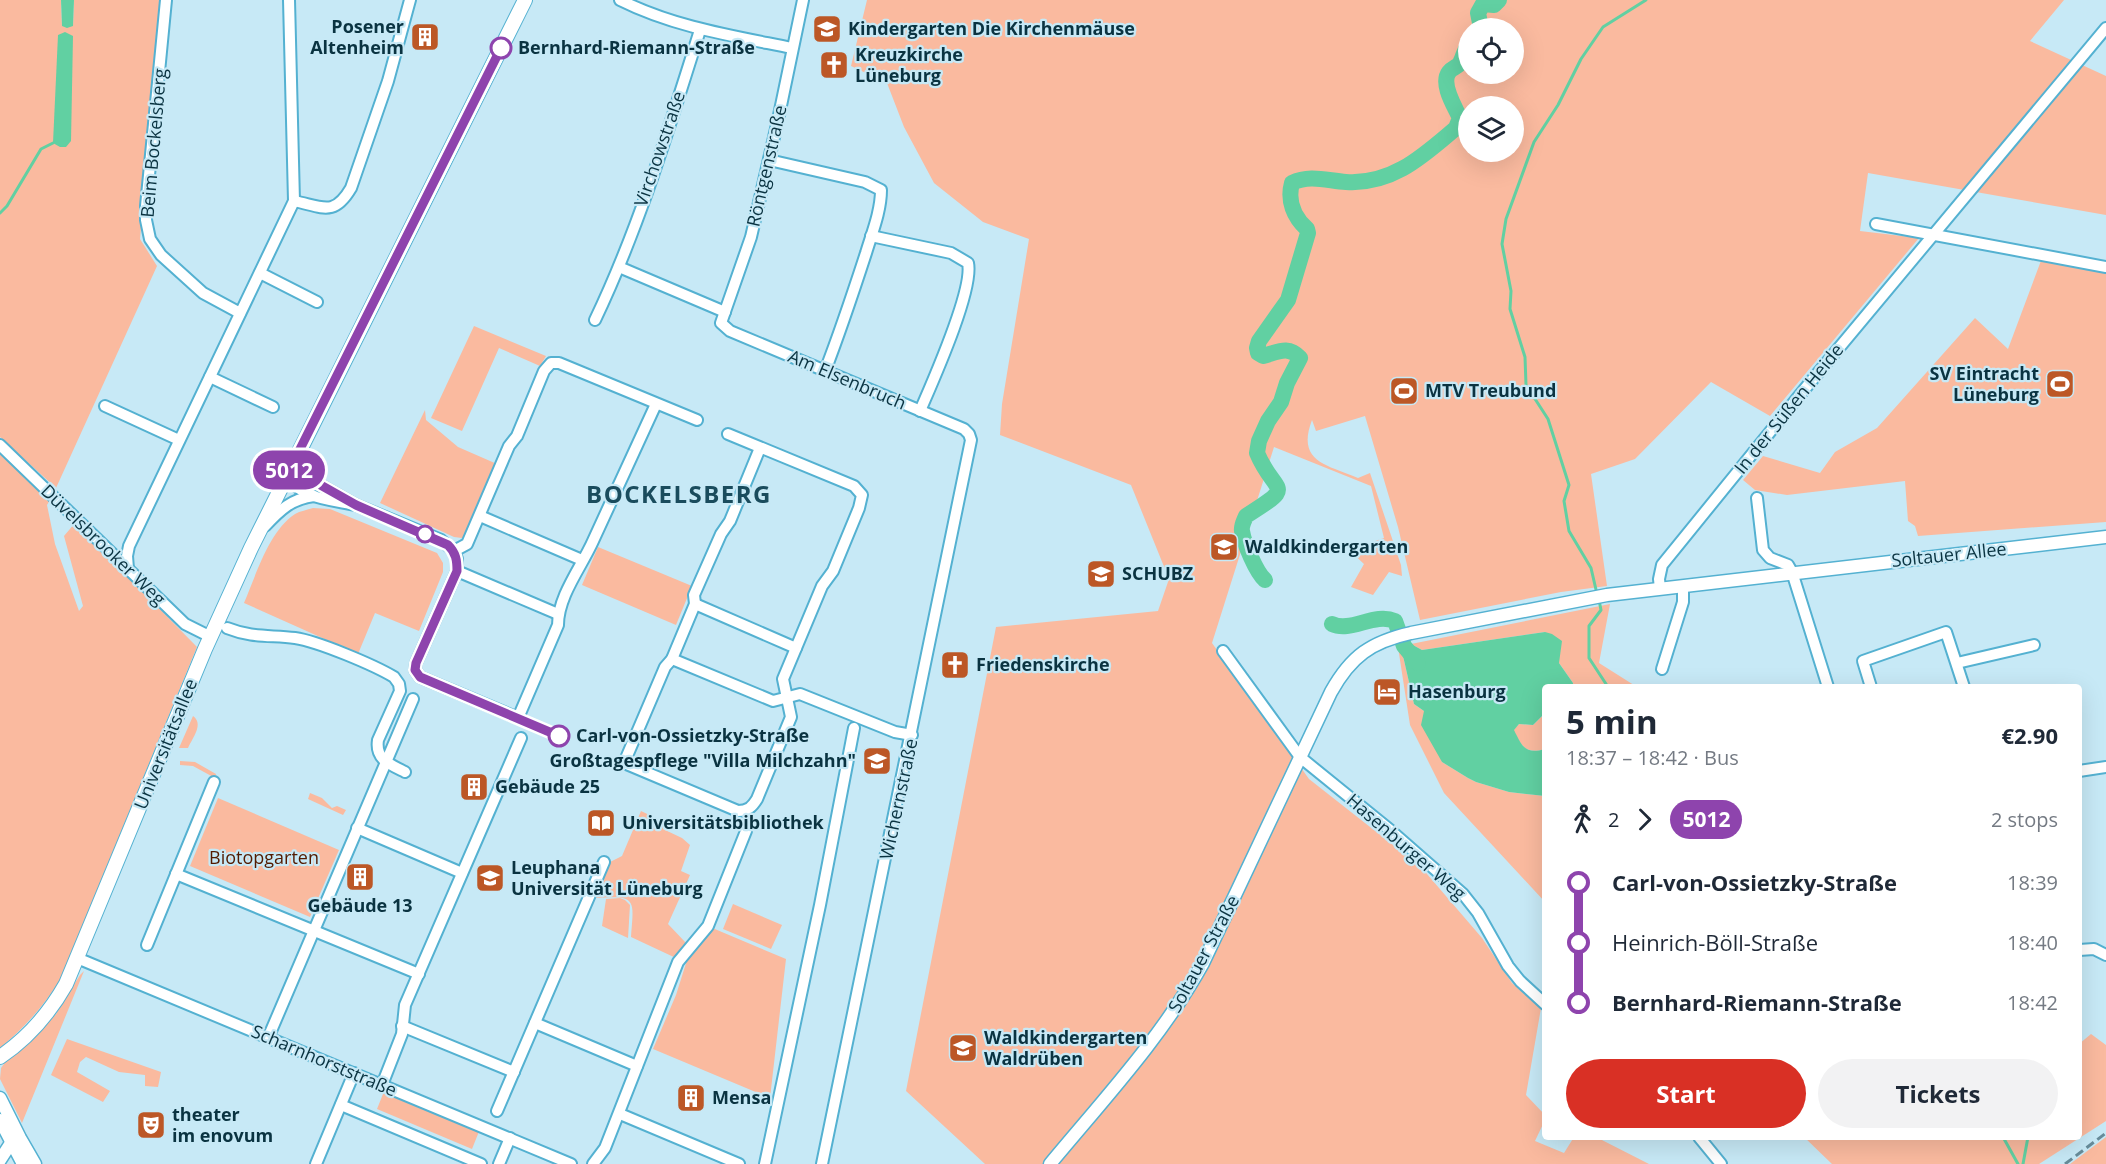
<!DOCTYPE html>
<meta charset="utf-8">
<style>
body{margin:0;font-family:"Open Sans",sans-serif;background:#f2f2f3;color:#1f2937;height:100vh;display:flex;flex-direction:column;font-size:22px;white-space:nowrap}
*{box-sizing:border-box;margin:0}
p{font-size:20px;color:#747a83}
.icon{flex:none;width:33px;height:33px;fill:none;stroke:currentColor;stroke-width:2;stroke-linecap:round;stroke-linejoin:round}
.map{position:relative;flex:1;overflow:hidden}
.side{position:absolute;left:1542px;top:684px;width:540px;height:456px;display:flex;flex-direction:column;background:#fff;border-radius:6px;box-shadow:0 6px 24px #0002}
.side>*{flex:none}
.badge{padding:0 12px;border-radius:20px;font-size:21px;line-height:39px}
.buttons{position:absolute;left:1458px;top:18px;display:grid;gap:12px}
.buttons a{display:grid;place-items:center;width:66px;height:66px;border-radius:50%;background:#fff;box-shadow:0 6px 24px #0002;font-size:30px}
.map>.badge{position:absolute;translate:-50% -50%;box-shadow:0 0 0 3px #fff}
.legs{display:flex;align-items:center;gap:9px;height:66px;padding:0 24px;font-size:20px}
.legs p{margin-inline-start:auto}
.summary{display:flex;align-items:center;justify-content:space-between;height:102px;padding:0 24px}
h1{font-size:33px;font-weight:700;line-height:45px}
.primary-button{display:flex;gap:12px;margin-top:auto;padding:12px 24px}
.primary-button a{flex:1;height:69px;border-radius:36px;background:#d93025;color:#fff;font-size:24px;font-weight:700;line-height:69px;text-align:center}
.primary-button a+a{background:#f2f2f3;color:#1f2937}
ul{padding:0 24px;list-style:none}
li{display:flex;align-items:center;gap:21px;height:60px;font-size:22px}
li i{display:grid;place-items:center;width:9px;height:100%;margin:0 8px;background:currentColor}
li i::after{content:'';width:15px;height:15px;margin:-8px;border:4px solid;border-radius:50%;background:#fff}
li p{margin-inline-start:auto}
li:first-child i{background:linear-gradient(#0000 50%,currentColor 0)}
li:last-child i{background:linear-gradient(currentColor 50%,#0000 0)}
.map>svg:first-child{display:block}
.green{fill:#faba9f;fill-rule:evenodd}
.water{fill:#61d0a2}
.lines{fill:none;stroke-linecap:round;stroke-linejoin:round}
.stream{stroke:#61d0a2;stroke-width:3}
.river{stroke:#61d0a2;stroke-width:16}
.minor-casing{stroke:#54b1d1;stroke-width:14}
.tertiary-casing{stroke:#54b1d1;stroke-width:15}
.secondary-casing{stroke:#54b1d1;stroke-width:16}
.minor{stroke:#fff;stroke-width:10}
.tertiary{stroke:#fff;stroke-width:12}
.secondary{stroke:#fff;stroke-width:14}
.rail{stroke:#678c9a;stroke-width:3;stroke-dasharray:9 4.5;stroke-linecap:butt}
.line-1-casing{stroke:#fff;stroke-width:14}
.line-1{stroke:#8e44ad;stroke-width:9}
.stop-1-dot{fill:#fff;stroke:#8e44ad;stroke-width:3}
.labels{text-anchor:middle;stroke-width:4.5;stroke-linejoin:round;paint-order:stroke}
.poi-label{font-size:18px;font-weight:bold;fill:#0a3341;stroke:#c7e9f6;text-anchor:start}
.stop-label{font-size:18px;font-weight:bold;fill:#0a3341;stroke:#c7e9f6;text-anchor:start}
.street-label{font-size:18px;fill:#0a3341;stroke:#c7e9f6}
.park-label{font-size:18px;fill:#531b00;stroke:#c7e9f6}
.district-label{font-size:24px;font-weight:bold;letter-spacing:1.5px;fill:#1a4c5d;stroke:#c7e9f6}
</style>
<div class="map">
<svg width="2106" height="1164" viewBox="0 0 2106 1164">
<rect width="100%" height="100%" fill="#c7e9f6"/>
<g class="green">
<path d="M 0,0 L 61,0 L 62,26 L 73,26 L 74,0 L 161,0 L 140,239 L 157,266 L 56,488 L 0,437 Z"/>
<path d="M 867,0 L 2064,0 L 2030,41 L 2106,76 L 2106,215 L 1868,173 L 1860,231 L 1919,238 L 1770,416 L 1711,382 L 1635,459 L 1591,474 L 1607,586 L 1561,592 L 1420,620 L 1398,527 L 1365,416 L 1316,431 L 1312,420 C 1296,462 1327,465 1358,478 L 1370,473 L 1401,565 L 1402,576 L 1389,572 L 1373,595 L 1351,587 L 1364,564 L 1349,550 L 1384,538 L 1371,486 L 1274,447 L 1212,643 L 1309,779 L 1421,867 L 1482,938 L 1512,983 L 1541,1008 L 1526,1095 L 1545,1115 L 1545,1120 L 1535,1141 L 1564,1153 L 1574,1137 L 1596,1137 L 1649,1164 L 985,1164 L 906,1091 L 996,627 L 1158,611 L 1169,579 L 1131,485 L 1000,435 L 1002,404 L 1029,239 L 983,222 L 934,183 L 904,127 L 887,83 L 851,66 ZM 1468,28 L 1514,28 L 1514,74 L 1468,74 ZM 1468,106 L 1514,106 L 1514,152 L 1468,152 Z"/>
<path d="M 2042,258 L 2106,270 L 2106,522 L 1918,536 L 1915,526 L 1908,521 L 1905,481 L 1787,495 L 1755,490 L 1743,480 L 1763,456 L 1820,473 L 1835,452 L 1877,428 L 1975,318 L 2008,349 Z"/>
<path d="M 474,326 L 546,356 L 540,366 L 499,348 L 462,431 L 431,418 Z"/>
<path d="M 425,410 L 426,420 L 458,447 L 497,464 L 468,532 L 462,538 L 454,537 L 380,503 Z"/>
<path d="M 0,451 L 50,500 L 47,505 L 55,544 L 79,611 L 83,606 L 64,536 L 75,523 L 197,647 L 60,980 C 43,1007 24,1028 0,1048 Z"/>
<path d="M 313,508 L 330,509 L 437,553 L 443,563 L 443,572 L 419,631 L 375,613 L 358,654 L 244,603 C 256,575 269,531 295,514 C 300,511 307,510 313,508 Z"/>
<path d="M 598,547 L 692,586 L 676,625 L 582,585 Z"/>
<path d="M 1610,604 L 1599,663 L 1637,687 L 1573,687 L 1573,683 L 1559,663 L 1545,632 L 1422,650 L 1411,644 Z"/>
<path d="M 1398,647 L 1401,647 L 1414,704 L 1424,711 L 1442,762 L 1468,778 L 1476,782 L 1509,792 L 1545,796 L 1545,902 L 1444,793 L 1410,725 Z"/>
<path d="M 1545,713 L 1545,749 C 1525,755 1522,746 1513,730 L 1519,724 L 1533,725 Z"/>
<path d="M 193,716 C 204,724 193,737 188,748 L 179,748 Z"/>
<path d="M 180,761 L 195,762 L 216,774 L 215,778 L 193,766 L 180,765 Z"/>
<path d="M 310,793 L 322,798 L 332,808 L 337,806 L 346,810 L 343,815 L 308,799 Z"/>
<path d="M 218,798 L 339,850 L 310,917 L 190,866 Z"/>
<path d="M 641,811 L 664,822 L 663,829 L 682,838 L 690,845 L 681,871 L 690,875 L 668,924 L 686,943 L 678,959 L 631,937 C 634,899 637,895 596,898 L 608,863 L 622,856 Z"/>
<path d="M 620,898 L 625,900 L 630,905 L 628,938 L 602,926 L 606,899 Z"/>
<path d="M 733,904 L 782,925 L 771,949 L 723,929 Z"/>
<path d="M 710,927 L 786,959 L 770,1098 L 653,1049 L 676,995 L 688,957 Z"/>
<path d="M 84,971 L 22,1123 L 0,1079 L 1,1068 L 6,1061 L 34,1038 L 56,1014 L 80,975 Z"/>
<path d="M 2091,1034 L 2106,1045 L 2106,1121 L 2039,1164 L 1832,1164 L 1804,1137 L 2079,1137 L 2079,1044 Z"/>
<path d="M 67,1039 L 161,1072 L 158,1087 L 145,1086 L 145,1075 L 119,1072 L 86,1057 L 80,1062 L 77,1072 L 110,1091 L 103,1102 L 51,1075 Z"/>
<path d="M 385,1089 L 480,1129 L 472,1149 L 377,1109 Z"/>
<path d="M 2106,1137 L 2106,1164 L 2070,1164 Z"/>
</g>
<g class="water">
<path d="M 61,0 L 74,0 L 73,26 L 67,28 L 62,26 Z"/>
<path d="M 65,32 L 73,36 L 71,141 L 66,147 L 60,147 L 53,143 L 58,35 Z"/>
<path d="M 1545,632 L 1552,634 L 1562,641 L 1559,663 L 1573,683 L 1573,687 L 1545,687 L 1545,713 L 1533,725 L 1519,724 L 1514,730 C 1522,746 1525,755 1545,749 L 1545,796 L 1509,792 L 1476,782 L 1468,778 L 1442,762 L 1421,725 L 1424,711 L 1414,704 L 1401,647 L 1411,644 L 1422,650 Z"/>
</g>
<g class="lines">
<g class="stream">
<path d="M 0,213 L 7,206 L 41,149 L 53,143"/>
<path d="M 1597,594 L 1591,568 L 1569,531 L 1564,501 L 1569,485 L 1548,419 L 1526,385 L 1525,357 L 1510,309 L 1511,291 L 1502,244 L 1506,219 L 1534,142 L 1558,105 L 1581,59 L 1603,27 L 1646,0"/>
<path d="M 1599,600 L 1601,610 L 1589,626 L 1589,658 L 1608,687"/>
<path d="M 2003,1137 L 2018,1164"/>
<path d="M 2023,1164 L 2028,1137"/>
</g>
<g class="river">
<path d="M 1481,28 L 1478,13 L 1483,4 L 1494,5 L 1499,0"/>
<path d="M 1265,580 C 1256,572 1244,543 1242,531 C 1241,526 1244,521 1246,516 C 1298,483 1275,496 1257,453 L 1259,441 L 1268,421 L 1281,402 L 1287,383 L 1300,358 C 1288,345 1278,352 1263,356 L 1258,353 L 1257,348 L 1259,341 L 1288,300 L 1308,233 L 1307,229 C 1294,217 1287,201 1292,183 C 1310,174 1328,181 1346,182 C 1393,185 1424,155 1456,128 L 1460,118 C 1455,107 1440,84 1449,72 C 1452,68 1458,67 1460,63 C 1464,56 1463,52 1468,46"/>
<path d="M 1332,624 C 1351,633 1374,612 1395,621 L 1404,646 L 1418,663"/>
</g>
<g class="minor-casing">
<g id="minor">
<path d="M 166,0 L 146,206 L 146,220 L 150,239 L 161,255 L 203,293 L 240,313"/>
<path d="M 620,0 C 674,27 733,36 792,48"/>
<path d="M 803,0 L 778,120 L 751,237 L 721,323 L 730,331 L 964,429 L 969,434 L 971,440 L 822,1164"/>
<path d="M 769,160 L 865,182 L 881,190 C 881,211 872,233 866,253 C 853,293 840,332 825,371"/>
<path d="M 294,201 C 323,207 334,217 351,188 L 388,81 L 410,0"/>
<path d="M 1876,224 L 2106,267"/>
<path d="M 871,236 L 951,253 L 968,263 C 974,290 932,383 920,411"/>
<path d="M 619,267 L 725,312"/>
<path d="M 260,273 L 317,302"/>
<path d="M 595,320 C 639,228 669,128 700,30"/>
<path d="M 210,377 L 273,407"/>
<path d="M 105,406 L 179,440"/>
<path d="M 728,434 L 854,486 L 862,495 L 859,508 L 833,571 L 822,586 L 783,679 L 791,717 L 757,799 C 752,807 748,811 738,811 L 624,763 L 665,667 L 672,659 L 695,604 L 694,595 L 698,586 L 721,534 L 730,521 L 760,448"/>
<path d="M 0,445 L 185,624 L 211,637"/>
<path d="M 1757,498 L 1763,550 L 1770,558 L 1788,565 L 1792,572 L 1828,687"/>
<path d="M 356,505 C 334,500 292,499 289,471 L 301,474 L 356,505 L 441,540 L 454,551 L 457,559 L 457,571 L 416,663 L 415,670 L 420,677 L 518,718 L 558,625 C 558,596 582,566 593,541 L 656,404"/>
<path d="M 480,516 L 582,560"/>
<path d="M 265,526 C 280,510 291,499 314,496"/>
<path d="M 454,551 L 467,544 L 509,446 L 517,436 L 544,371 L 551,363 L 559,363 L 697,420"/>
<path d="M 128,569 L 127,556 L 129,546 L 294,201 L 289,0"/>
<path d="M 457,571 L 558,614"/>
<path d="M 1660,589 L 1659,579 L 1662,565 L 1808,385 L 2106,28"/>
<path d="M 695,604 L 796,648"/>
<path d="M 227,628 C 252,638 270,635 295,638 C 317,641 374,665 394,677 L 399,684 L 400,691 L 378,740 C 375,759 389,764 405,772"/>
<path d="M 1223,651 L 1300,757 L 1390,830 L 1463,894 L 1478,913 L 1508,966 L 1520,981 L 1545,1004"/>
<path d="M 672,659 L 773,701 L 800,694 L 895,732 L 912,735"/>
<path d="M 1957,663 L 2034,645"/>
<path d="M 1662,669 L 1683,602 L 1683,587"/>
<path d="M 1871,687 L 1863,661 L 1946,632 L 1964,687"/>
<path d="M 2079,771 L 2106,767"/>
<path d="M 357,828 L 462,873"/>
<path d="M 176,874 L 419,974"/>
<path d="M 147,945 L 214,782"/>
<path d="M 2079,950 L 2094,949 L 2106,955"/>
<path d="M 77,958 L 571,1164"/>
<path d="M 535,1023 L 637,1066"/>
<path d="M 402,1026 L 514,1072"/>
<path d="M 268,1038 L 413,699"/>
<path d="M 382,1085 L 402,1034 L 405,1005 L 521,738"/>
<path d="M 341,1105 L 481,1164"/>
<path d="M 497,1111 L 604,862"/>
<path d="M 620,1114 L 739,1164"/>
<path d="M 1699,1137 L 1721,1164"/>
<path d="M 316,1164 L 354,1073"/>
<path d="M 499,1164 L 510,1138"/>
<path d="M 593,1164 L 605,1148 L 678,962 L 708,926 L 746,831"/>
<path d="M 765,1164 L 820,905 L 854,728"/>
</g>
</g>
<g class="tertiary-casing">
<g id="tertiary">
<path d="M 0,1098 L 20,1138 L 35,1164"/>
<path d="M 0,1120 L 23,1164"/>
<path d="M 0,1160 L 11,1143"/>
<path d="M 1050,1164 C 1104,1099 1162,1037 1203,963 L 1331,692 C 1351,656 1371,642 1411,633 L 1607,595 L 2106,537"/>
</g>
</g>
<g class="secondary-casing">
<path id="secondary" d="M 0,1057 C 28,1038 49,1014 66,984 L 205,649 L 251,548 L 525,0"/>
</g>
<use href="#minor" class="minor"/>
<use href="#tertiary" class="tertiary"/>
<use href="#secondary" class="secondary"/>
<path class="rail" d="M 2065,1164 L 2106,1133"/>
</g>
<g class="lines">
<g class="line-1-casing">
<path id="line-1" d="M 501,48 L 289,471 L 301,474 L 356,505 L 448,545 C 456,553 457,560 457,571 L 416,663 L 415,670 L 420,677 L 559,736"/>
</g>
<use href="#line-1" class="line-1"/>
</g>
<defs>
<g id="school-square" transform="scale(1.5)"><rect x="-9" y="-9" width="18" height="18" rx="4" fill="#bc5726" stroke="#c7e9f6"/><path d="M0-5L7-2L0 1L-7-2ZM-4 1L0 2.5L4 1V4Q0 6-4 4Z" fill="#fff"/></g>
<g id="building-square" transform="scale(1.5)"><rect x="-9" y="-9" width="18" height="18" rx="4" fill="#bc5726" stroke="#c7e9f6"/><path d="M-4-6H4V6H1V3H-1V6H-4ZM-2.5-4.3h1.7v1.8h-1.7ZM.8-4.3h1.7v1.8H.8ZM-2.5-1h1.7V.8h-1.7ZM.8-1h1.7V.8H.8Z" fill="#fff"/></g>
<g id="church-square" transform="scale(1.5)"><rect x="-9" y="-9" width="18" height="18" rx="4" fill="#bc5726" stroke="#c7e9f6"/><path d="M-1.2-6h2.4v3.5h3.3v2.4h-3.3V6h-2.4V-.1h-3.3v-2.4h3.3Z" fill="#fff"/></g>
<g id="stadium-square" transform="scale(1.5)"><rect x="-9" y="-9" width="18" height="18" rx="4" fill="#bc5726" stroke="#c7e9f6"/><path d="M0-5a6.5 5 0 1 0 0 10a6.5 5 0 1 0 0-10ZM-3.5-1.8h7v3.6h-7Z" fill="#fff"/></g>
<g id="university-square" transform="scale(1.5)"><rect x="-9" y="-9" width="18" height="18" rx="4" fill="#bc5726" stroke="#c7e9f6"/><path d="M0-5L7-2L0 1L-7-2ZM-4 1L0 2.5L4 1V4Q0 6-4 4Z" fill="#fff"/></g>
<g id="hotel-square" transform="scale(1.5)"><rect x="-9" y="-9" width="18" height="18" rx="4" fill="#bc5726" stroke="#c7e9f6"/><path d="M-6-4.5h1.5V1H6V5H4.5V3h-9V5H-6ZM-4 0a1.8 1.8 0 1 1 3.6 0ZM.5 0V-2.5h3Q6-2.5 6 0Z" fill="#fff"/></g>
<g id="library-square" transform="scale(1.5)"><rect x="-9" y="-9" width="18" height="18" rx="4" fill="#bc5726" stroke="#c7e9f6"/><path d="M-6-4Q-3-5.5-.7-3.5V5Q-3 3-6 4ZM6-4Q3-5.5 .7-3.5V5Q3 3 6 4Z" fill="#fff"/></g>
<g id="theatre-square" transform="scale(1.5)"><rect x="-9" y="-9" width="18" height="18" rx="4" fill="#bc5726" stroke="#c7e9f6"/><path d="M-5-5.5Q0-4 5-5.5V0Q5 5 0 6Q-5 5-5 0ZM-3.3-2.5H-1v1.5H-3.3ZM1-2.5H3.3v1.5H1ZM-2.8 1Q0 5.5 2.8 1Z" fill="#fff"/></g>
</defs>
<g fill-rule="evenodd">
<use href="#school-square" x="827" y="29"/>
<use href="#building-square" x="425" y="37"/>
<use href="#church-square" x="834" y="65"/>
<use href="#stadium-square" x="2060" y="384"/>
<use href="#stadium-square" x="1404" y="391"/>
<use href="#school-square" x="1224" y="547"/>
<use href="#university-square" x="1101" y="574"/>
<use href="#church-square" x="955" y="665"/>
<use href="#hotel-square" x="1387" y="692"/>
<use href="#school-square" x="877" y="761"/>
<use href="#building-square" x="474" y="787"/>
<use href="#library-square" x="601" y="823"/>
<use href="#building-square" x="360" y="877"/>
<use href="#university-square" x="490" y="878"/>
<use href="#school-square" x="963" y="1048"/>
<use href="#building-square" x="691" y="1098"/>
<use href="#theatre-square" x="151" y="1125"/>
</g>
<g class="stop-1-dot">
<circle cx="501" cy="48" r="10"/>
<circle cx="425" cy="534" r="8"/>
<circle cx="559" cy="736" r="10"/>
</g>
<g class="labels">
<g class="poi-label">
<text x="404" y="33" text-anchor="end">Posener<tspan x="404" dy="21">Altenheim</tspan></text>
<text x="848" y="35">Kindergarten Die Kirchenmäuse</text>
<text x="855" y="61">Kreuzkirche<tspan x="855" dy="21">Lüneburg</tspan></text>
<text x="2039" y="380" text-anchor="end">SV Eintracht<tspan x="2039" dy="21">Lüneburg</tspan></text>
<text x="1425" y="397">MTV Treubund</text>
<text x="1245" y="553">Waldkindergarten</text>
<text x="1122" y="580">SCHUBZ</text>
<text x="976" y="671">Friedenskirche</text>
<text x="1408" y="698">Hasenburg</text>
<text x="856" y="767" text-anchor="end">Großtagespflege "Villa Milchzahn"</text>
<text x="495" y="793">Gebäude 25</text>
<text x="622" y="829">Universitätsbibliothek</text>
<text x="511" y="874">Leuphana<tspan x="511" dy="21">Universität Lüneburg</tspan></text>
<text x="360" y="912" text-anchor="middle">Gebäude 13</text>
<text x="984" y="1044">Waldkindergarten<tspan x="984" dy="21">Waldrüben</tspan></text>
<text x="712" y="1104">Mensa</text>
<text x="172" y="1121">theater<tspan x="172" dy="21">im enovum</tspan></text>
</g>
<g class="stop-label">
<text x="518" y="54">Bernhard-Riemann-Straße</text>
<text x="576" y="742">Carl-von-Ossietzky-Straße</text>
</g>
<g class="street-label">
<text transform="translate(154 143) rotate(-85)" y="6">Beim Bockelsberg</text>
<text transform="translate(660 149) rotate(-71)" y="6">Virchowstraße</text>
<text transform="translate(767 166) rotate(-77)" y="6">Röntgenstraße</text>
<text transform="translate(847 380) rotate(23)" y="6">Am Elsenbruch</text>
<text transform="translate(1789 409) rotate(-51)" y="6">In der Süßen Heide</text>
<text transform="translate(103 545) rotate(44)" y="6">Düvelsbrooker Weg</text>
<text transform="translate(1949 555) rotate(-6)" y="6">Soltauer Allee</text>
<text transform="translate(166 744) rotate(-68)" y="6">Universitätsallee</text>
<text transform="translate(899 799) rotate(-78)" y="6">Wichernstraße</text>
<text transform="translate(1406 847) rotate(41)" y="6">Hasenburger Weg</text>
<text transform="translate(1204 954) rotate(-62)" y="6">Soltauer Straße</text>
<text transform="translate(324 1061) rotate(23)" y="6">Scharnhorststraße</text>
</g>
<g class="park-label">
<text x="264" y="864">Biotopgarten</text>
</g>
<g class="district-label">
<text x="679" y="503">BOCKELSBERG</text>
</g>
</g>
</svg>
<div class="buttons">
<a><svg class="icon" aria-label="locate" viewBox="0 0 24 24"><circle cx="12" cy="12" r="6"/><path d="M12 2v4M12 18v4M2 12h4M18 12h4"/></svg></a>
<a><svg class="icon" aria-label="layers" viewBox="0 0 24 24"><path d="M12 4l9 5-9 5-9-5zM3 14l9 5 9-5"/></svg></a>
</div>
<b class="badge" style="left:289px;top:470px;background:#8e44ad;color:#fff">5012</b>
<section class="side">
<div class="summary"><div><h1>5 min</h1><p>18:37 – 18:42 · Bus</p></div><b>€2.90</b></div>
<div class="legs"><svg class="icon" aria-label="walk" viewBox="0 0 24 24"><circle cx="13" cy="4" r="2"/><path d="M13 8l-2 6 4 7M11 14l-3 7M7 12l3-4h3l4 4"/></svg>2<svg class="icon" aria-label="forward" viewBox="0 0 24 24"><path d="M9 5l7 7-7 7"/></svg><b class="badge" style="background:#8e44ad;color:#fff">5012</b><p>2 stops</p></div>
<ul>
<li><i style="color:#8e44ad"></i><b>Carl-von-Ossietzky-Straße</b><p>18:39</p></li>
<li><i style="color:#8e44ad"></i><span>Heinrich-Böll-Straße</span><p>18:40</p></li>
<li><i style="color:#8e44ad"></i><b>Bernhard-Riemann-Straße</b><p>18:42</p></li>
</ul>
<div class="primary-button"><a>Start</a><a>Tickets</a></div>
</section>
</div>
